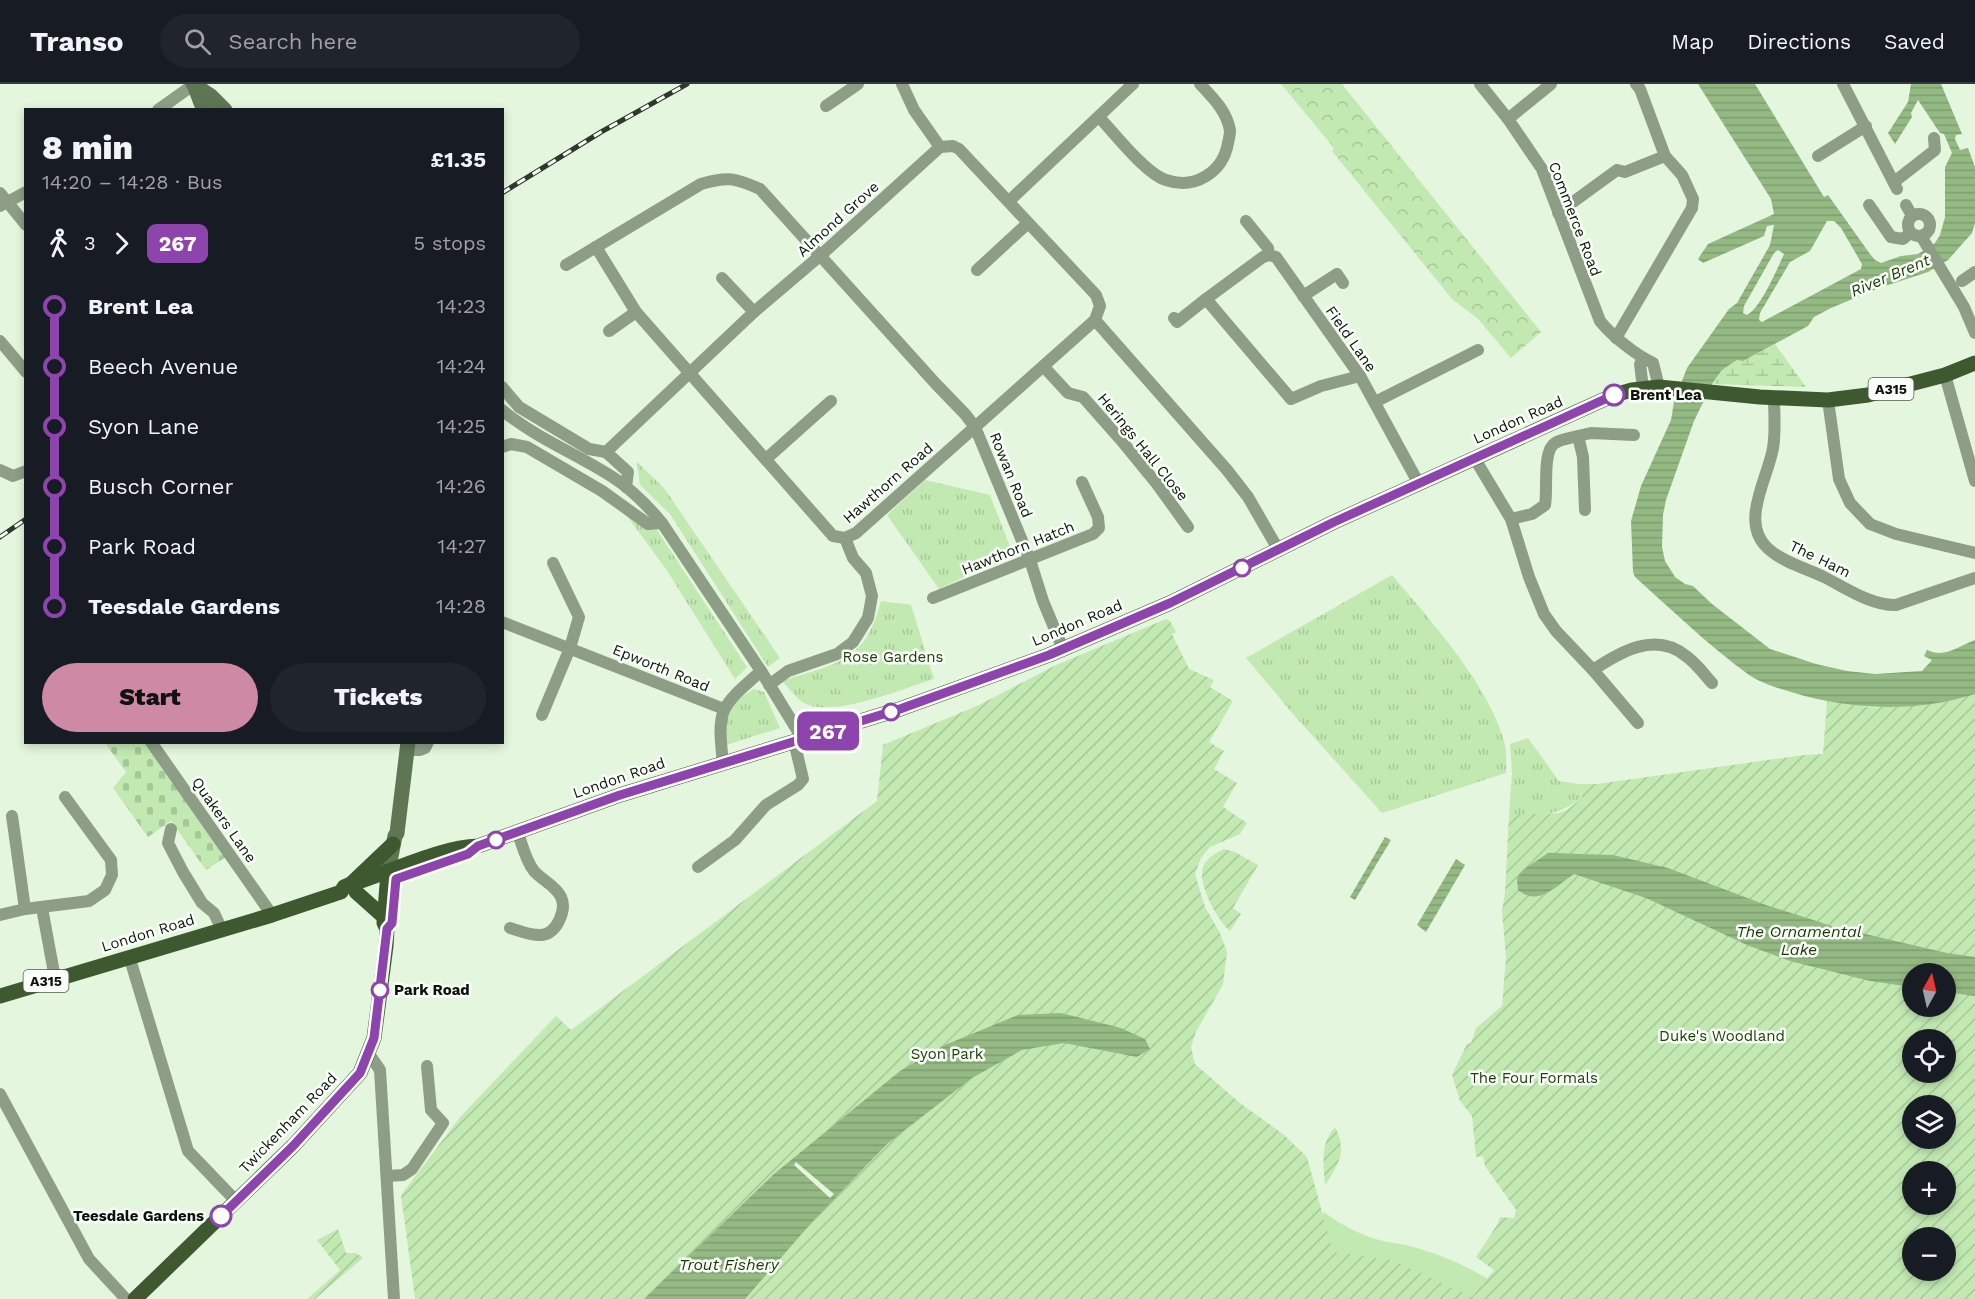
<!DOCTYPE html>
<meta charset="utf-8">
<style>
body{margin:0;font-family:"Work Sans",sans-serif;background:#20242c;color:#f1f3f6;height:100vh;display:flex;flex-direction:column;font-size:22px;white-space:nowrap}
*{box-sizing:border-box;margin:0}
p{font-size:20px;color:#9ea1a6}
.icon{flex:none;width:33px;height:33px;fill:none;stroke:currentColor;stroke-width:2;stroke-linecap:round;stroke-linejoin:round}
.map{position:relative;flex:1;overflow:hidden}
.drawer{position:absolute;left:24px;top:24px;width:480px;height:636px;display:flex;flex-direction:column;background:#171b24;border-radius:0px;box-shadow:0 3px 9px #0003}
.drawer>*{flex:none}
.badge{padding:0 12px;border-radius:9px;font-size:21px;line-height:39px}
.needle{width:39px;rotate:8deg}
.fabs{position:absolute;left:1902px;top:879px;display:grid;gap:12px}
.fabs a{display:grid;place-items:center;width:54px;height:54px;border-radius:50%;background:#171b24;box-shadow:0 3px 9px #0003;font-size:30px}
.map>.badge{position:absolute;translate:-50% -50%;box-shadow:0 0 0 3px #fff}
.legs{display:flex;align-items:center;gap:9px;height:66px;padding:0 18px;font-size:20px}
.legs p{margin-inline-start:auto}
.summary{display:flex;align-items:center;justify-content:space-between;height:102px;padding:0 18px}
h1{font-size:33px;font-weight:800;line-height:45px}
.cta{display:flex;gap:12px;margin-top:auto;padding:12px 18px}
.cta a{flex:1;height:69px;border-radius:36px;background:#ce8aa4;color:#111;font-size:24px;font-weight:800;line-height:69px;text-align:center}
.cta a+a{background:#20242c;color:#f1f3f6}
ul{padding:0 18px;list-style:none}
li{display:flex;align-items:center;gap:21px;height:60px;font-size:22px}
li i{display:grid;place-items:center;width:9px;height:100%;margin:0 8px;background:currentColor}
li i::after{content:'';width:15px;height:15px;margin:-8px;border:4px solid;border-radius:50%;background:#171b24}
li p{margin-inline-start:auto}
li:first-child i{background:linear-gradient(#0000 50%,currentColor 0)}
li:last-child i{background:linear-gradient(currentColor 50%,#0000 0)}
header{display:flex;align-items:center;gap:36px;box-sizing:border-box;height:84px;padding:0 30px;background:#171b24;border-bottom:2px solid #363941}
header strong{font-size:28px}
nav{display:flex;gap:33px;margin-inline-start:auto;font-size:21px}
.search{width:420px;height:54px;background:#20242c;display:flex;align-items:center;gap:15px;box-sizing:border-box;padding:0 21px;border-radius:33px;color:#9ea1a6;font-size:22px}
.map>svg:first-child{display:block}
.grass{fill:#c3e9b2}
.forest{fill:url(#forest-crowns)}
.wetland{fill:url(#wetland-marsh)}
.cemetery{fill:url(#cemetery-stones)}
.park{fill:url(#park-tufts)}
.garden{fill:url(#garden-furrows);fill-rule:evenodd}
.water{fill:url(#water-rules);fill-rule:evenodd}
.pier{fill:#e5f6de}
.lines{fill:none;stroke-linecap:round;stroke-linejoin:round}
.street{stroke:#8d9d86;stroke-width:12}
.secondary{stroke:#5e7654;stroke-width:15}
.primary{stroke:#3e5930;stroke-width:15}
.rail-casing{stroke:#30372c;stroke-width:5}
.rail{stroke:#fbfffa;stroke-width:3;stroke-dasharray:9;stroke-linecap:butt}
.line-1-casing{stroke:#fff;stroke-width:14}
.line-1{stroke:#8e44ad;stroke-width:9}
.stop-1-dot{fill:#fff;stroke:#8e44ad;stroke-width:3}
.labels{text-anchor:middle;stroke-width:5;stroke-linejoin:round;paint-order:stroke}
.shield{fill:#fbfffa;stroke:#545952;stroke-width:1.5}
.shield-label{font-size:14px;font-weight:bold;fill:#0d120a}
.street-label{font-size:15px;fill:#0d120a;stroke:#fbfffa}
.stop-label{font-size:15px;font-weight:bold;fill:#0d120a;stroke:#fbfffa;text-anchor:start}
.park-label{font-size:15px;fill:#1d4006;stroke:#fbfffa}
.water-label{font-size:16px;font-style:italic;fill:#163900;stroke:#fbfffa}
</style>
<header>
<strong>Transo</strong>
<div class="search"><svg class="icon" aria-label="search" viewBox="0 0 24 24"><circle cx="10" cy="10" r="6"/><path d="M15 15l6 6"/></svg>Search here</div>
<nav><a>Map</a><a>Directions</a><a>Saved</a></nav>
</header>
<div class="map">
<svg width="1975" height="1215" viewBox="0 0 1975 1215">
<defs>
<pattern id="forest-crowns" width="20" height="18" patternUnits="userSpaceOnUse" patternTransform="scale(1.5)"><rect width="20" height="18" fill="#c3e9b2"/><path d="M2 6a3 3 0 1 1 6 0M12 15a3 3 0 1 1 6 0" fill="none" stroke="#a6c798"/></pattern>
<pattern id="wetland-marsh" width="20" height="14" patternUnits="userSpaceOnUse" patternTransform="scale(1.5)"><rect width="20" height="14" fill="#c3e9b2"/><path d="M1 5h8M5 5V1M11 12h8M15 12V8" fill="none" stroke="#a6c798"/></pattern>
<pattern id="cemetery-stones" width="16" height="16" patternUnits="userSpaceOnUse" patternTransform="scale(1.5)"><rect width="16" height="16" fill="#c3e9b2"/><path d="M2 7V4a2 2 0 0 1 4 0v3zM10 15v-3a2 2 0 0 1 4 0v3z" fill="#a6c798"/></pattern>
<pattern id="park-tufts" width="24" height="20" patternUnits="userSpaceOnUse" patternTransform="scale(1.5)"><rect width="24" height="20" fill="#c3e9b2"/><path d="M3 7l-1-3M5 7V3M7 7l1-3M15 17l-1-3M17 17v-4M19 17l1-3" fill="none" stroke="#a6c798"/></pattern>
<pattern id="garden-furrows" width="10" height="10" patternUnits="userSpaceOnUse" patternTransform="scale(1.5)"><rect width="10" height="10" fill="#c3e9b2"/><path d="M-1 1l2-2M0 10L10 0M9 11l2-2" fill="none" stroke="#a6c798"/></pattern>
<pattern id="water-rules" width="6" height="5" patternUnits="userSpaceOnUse" patternTransform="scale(1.5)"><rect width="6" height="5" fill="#94b983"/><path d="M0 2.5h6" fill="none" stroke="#7e9e70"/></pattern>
</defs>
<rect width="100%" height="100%" fill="#e5f6de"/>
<path class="grass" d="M 1324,1128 C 1342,1142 1365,1153 1387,1158 C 1395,1159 1402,1160 1410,1162 C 1439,1170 1466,1181 1491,1197 L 1481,1215 L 1249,1215 L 1319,1142 Z"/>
<path class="forest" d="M 1281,0 L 1342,0 L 1541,248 L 1511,274 L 1477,234 L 1452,215 L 1332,67 L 1334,64 Z"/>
<path class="wetland" d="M 1775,260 L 1806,303 L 1713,300 L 1722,286 L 1737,276 L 1743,277 Z"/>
<path class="cemetery" d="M 105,659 L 146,659 L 226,773 L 206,786 L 171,737 L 148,753 L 113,704 L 126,688 Z"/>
<g class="park">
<path d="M 637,378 L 664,404 L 780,574 L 768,583 L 670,430 L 640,401 Z"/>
<path d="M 925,396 L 990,411 L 1013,470 L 939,505 L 887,431 Z"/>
<path d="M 627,432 L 646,445 L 657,446 L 747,583 L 735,595 L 666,485 Z"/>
<path d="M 1392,491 C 1431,537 1491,603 1505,661 C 1507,670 1506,680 1506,689 L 1382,729 L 1293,630 L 1246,574 Z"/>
<path d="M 881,517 L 911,521 L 934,595 C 904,604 827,637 801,617 C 794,612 788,603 782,597 C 837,579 865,579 881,517 Z"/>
<path d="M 754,605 L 764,608 L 780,644 L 726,661 C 726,628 725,623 754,605 Z"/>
<path d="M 1528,654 L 1559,697 L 1580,700 L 1582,714 C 1554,734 1542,730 1509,730 L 1512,689 L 1510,660 Z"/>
</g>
<g class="garden">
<path d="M 1166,535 L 1170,537 L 1176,548 L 1172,550 L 1189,585 L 1214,596 L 1210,603 L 1233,617 L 1209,658 L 1224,667 L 1214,685 L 1237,699 L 1223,723 L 1247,739 L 1240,750 L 1210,763 L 1201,774 L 1195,790 L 1205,823 L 1220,849 L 1227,868 L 1223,900 L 1196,948 L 1191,963 L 1195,980 L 1240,1019 L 1283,1050 L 1307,1073 L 1333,1168 L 1392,1176 L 1472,1213 L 1494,1186 L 1476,1173 L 1497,1141 L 1500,1133 L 1514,1134 L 1516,1126 L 1485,1082 L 1483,1072 L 1476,1073 L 1472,1032 L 1460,1017 L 1452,991 L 1467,960 L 1471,959 L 1476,944 L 1502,922 L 1506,874 L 1502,827 L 1505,808 L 1509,730 L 1543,730 L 1558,729 L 1567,726 L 1582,714 L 1580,700 L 1597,700 L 1804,671 L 1823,670 L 1827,617 L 1876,624 L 1975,608 L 1975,1215 L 415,1215 L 401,1111 L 461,1032 L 556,932 L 571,946 L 877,717 L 883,661 L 979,621 L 1054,582 ZM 1912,890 L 1946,890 L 1946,922 L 1912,922 ZM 1912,956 L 1946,956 L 1946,988 L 1912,988 ZM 1912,1022 L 1946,1022 L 1946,1054 L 1912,1054 ZM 1912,1088 L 1946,1088 L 1946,1120 L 1912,1120 ZM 1912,1154 L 1946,1154 L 1946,1186 L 1912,1186 Z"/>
<path d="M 1224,765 L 1235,768 L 1258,781 L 1233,824 L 1241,830 L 1230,847 C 1218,837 1197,800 1203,783 C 1206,774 1216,769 1224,765 Z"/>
<path d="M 1335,1043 C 1348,1069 1338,1080 1325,1102 C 1324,1080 1319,1061 1335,1043 Z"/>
<path d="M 338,1145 L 346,1169 L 356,1169 L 363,1174 L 315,1215 L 307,1215 L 340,1186 L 317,1156 Z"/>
</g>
<g class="water">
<path d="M 1698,0 L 1755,0 L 1824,113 L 1828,111 L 1870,170 L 1875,176 L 1881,179 L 1901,172 L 1918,170 L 1935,159 L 1940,151 L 1945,133 L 1945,83 L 1952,69 L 1944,50 L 1940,49 L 1918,16 L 1911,29 L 1912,33 L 1895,60 L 1888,49 L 1908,18 L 1911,0 L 1941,0 L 1962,50 L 1956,51 L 1955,55 L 1960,66 L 1968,64 L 1975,83 L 1975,139 L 1972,149 L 1948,176 L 1928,188 L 1879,204 L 1831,224 L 1814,233 L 1808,242 L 1743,277 L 1737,276 L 1722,286 L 1712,300 L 1694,337 L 1666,416 L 1663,431 L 1662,463 L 1665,477 L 1675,493 L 1685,500 L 1693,502 L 1712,520 L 1770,565 L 1816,580 L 1847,587 L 1875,590 L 1922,587 L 1932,576 L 1924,572 L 1927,566 C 1945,575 1960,561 1975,556 L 1975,610 C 1916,629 1850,626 1791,608 C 1777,604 1761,599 1749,591 C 1709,562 1672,526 1635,493 L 1633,488 L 1631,437 L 1641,402 L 1671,336 L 1674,318 L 1687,284 L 1729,225 L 1737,219 L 1770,161 L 1774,141 L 1767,142 L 1764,152 L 1703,179 L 1698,175 L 1708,160 L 1774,130 L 1771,115 ZM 1827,137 L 1834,137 L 1841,144 L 1862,180 L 1861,185 L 1762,238 L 1759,236 L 1760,229 L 1790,178 L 1810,167 ZM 1778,166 L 1784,170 C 1777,185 1761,224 1747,231 L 1743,229 L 1744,222 L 1774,169 Z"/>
<path d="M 1385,753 L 1391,756 L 1355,816 L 1350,813 Z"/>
<path d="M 1548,769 L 1613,771 L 1668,784 L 1766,821 L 1835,843 L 1947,869 L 1975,873 L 1975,912 L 1946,908 L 1946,890 L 1912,890 L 1912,903 L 1870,897 L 1790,877 L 1747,861 L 1646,814 L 1574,790 C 1556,802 1539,823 1518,806 L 1517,794 L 1523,786 Z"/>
<path d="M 1456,775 L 1465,781 L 1426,848 L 1417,841 Z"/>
<path d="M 1061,929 L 1121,944 L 1145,955 L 1150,965 L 1137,973 L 1064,959 L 1022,966 L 972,994 L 887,1060 L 813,1137 L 745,1215 L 644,1215 L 774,1090 L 900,987 L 945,961 L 1018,931 Z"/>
</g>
<path class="pier" d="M 796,1078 L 834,1110 L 830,1114 L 794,1081 Z"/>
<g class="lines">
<g class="street">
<path d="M 902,0 L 914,26 L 940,63"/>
<path d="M 1480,0 L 1508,35 L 1542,85 L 1600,237 C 1612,252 1636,271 1653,279 L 1659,303"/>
<path d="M 1843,0 L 1897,105"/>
<path d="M 826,22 L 858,0"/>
<path d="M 158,26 L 193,1"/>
<path d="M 1099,33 C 1115,50 1146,90 1166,96 C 1195,106 1223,88 1228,59 C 1229,55 1230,50 1230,46 C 1226,26 1213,14 1200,0"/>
<path d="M 1508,35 L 1551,0"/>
<path d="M 940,63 L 953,62 L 959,65 L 1096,211 L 1100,222 L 1095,236 L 1227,386 L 1248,413 L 1279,467"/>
<path d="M 1818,72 L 1866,42"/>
<path d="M 1894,98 L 1935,66 L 1934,54"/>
<path d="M 0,109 L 26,141"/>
<path d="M 1009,117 L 1133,0"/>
<path d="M 1869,121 L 1891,153 L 1903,155 L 1910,149"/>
<path d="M 1906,121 L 1912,132"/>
<path d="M 0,122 L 26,108"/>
<path d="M 1558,129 L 1617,86 L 1625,88 L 1665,72"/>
<circle cx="1919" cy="141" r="11"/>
<path d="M 1246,137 L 1268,164 L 1269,171 L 1276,173 L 1360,292 L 1419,400"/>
<path d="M 1921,152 L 1964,223 L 1975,249"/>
<path d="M 1269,171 L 1263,173 L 1206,215 L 1291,315 L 1321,302 L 1360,292"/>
<path d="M 566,181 L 596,163"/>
<path d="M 977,186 L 1028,139"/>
<path d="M 722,194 L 754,228"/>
<path d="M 1962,197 L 1975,188"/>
<path d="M 1303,212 L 1337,190 L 1343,199"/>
<path d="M 1174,234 L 1177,238 L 1206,215"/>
<path d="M 609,247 L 636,228"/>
<path d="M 1616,254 L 1692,124 L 1693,115 L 1682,91 L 1665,72 L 1640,5 L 1636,0"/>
<path d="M 0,257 L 26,288"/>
<path d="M 1044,283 L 1068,309 L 1083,313 L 1121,356 L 1157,400 L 1188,443"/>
<path d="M 1945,291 L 1975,397"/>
<path d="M 502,303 L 519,323 L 589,365 L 606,368"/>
<path d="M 1643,304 L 1640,280 L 1645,275"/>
<path d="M 1774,313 C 1774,330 1776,347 1773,364 C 1768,395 1737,441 1771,467 C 1785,479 1808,485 1824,493 C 1846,504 1872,522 1896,521 L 1975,494"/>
<path d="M 1828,316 L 1839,395 L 1850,419 L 1870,440 L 1896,450 L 1975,469"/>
<path d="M 1375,318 L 1478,266"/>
<path d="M 502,326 C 536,354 577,370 614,394 C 632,406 648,422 662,439 L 761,587 L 802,654"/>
<path d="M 1578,352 L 1591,349 L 1634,351"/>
<path d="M 502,363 L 511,360 L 527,363 L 602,407 L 648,440 L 662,439"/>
<path d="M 766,375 L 831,317"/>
<path d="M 1475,375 L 1511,435 L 1529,493 L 1544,530 L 1556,547 L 1593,586 C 1620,568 1655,547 1686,572 C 1696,579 1704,590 1712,599"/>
<path d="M 0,386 L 13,392 L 26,387"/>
<path d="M 626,403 L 628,388 L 606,368 L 754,228 L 821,171 L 940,63"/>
<path d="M 1511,435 L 1532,430 L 1545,421 C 1548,406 1542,367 1555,359 C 1561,355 1571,354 1578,352 L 1583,373 L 1585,426"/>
<path d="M 933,514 L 1093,450 L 1099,444 L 1098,433 L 1082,398"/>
<path d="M 502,538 L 724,625"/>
<path d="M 1063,565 L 1043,517 L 1030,476 L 975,343 L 965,330 L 936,300 L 760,105 C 735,94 728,92 701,100 L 596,163 L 636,228 L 833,452 L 845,454 L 856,449 L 1095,236"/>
<path d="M 1593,586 L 1638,639"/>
<path d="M 769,601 L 788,587 L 837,570 L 853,558 L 868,534 L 872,512 L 866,489 L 853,474 L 845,454"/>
<path d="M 542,631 L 570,564 L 579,533 L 553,479"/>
<path d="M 151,658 L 272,831"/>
<path d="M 407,666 L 420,666 L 425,664 L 428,658"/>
<path d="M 723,679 C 717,625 719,624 761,587"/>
<path d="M 12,732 L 25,825"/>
<path d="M 171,745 L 168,759 L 183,788 L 202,819 L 214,829 L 222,846"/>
<path d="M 698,783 L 735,756 L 766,721 L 798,701 L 803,695 L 794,657"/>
<path d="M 42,824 L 55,894"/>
<path d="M 0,831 L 25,825 L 89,817 L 105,806 L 112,791 L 111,776 L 65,713"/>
<path d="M 510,844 C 520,847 531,852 542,851 C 557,849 567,826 561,813 C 555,801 543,797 534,787 C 526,777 522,761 518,749"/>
<path d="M 130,875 L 188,1067 L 236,1117"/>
<path d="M 369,970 L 380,986 L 394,1215"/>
<path d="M 0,1010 L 89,1175 L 126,1215"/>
<path d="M 387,1092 L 403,1091 L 412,1085 L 443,1039 L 431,1026 L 427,982"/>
</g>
<g class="secondary">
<path d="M 193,0 L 211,12 L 225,26"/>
<path d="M 195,3 L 201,19 L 205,26"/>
<path d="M 388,788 L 395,752 L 397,749 L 408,658"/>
</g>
<g class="primary">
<path d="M 353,798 L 393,760"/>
<path d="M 356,808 L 384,833"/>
<path d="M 0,912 L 272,831 L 341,808 L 344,803 L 351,800 C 389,789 440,763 478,762 L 620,711 L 900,625 L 1049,571 L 1170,519 L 1334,438 L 1614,311 L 1632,306 L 1659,303 L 1760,313 L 1828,316 L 1868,311 L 1945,291 L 1975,279"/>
<path d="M 135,1215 L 293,1062 L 360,989 L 374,954 L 386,862 L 387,845 L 384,839 L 388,788"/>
</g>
<g class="rail-casing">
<g id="rail">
<path d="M 502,109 L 601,48 L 687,0"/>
<path d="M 0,453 L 26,435"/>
</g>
</g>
<use href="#rail" class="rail"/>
</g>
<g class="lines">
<g class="line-1-casing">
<path id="line-1" d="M 221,1132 L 293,1062 L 360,989 L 374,954 L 387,845 L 392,839 L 396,795 L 468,770 L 478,762 L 620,711 L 900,625 L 1049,571 L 1170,519 L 1334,438 L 1614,311"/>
</g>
<use href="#line-1" class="line-1"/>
</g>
<g class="stop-1-dot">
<circle cx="1614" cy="311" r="10"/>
<circle cx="1242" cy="484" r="8"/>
<circle cx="891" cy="628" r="8"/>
<circle cx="496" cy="756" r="8"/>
<circle cx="380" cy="906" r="8"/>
<circle cx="221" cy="1132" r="10"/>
</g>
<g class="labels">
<g class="shield">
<rect x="1868.5" y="294" width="45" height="22" rx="4.5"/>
<rect x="23.5" y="886" width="45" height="22" rx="4.5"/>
</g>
<g class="shield-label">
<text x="1891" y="310">A315</text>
<text x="46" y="902">A315</text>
</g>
<g class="street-label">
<text transform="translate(838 135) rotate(-42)" y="5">Almond Grove</text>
<text transform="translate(1575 135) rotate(69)" y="5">Commerce Road</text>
<text transform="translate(1351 255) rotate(55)" y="5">Field Lane</text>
<text transform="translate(1518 336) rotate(-24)" y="5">London Road</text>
<text transform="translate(1143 363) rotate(51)" y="5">Herings Hall Close</text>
<text transform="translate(1011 391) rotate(68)" y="5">Rowan Road</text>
<text transform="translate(888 399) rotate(-41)" y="5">Hawthorn Road</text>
<text transform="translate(1018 464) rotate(-22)" y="5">Hawthorn Hatch</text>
<text transform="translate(1820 475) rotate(26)" y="5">The Ham</text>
<text transform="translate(1077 539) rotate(-23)" y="5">London Road</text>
<text transform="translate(661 584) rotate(22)" y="5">Epworth Road</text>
<text transform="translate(619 694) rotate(-19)" y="5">London Road</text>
<text transform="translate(224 736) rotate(55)" y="5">Quakers Lane</text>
<text transform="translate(148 849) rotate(-17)" y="5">London Road</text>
<text transform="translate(288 1039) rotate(-46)" y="5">Twickenham Road</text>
</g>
<g class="stop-label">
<text x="1630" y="316">Brent Lea</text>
<text x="394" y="911">Park Road</text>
<text x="204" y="1137" text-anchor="end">Teesdale Gardens</text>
</g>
<g class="park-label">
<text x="893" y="578">Rose Gardens</text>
<text x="1722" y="957">Duke's Woodland</text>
<text x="947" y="975">Syon Park</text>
<text x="1534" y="999">The Four Formals</text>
</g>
<g class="water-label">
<text transform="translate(1890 191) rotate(-23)" y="6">River Brent</text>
<text x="1799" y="853">The Ornamental<tspan x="1799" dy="18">Lake</tspan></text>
<text x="729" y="1186">Trout Fishery</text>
</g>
</g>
</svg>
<div class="fabs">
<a><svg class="needle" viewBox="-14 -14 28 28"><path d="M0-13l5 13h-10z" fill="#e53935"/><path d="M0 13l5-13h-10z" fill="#9ea1a6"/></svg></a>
<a><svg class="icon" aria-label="locate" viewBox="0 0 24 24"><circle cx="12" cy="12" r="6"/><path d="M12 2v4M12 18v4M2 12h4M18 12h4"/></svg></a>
<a><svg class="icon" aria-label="layers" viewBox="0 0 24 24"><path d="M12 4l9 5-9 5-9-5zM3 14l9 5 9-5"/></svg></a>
<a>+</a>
<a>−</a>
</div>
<b class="badge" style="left:828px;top:647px;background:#8e44ad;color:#fff">267</b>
<section class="drawer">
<div class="summary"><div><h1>8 min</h1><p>14:20 – 14:28 · Bus</p></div><b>£1.35</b></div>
<div class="legs"><svg class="icon" aria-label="walk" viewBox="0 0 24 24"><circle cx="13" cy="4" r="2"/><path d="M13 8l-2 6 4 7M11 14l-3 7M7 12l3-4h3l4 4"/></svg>3<svg class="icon" aria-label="forward" viewBox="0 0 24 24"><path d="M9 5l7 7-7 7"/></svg><b class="badge" style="background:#8e44ad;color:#fff">267</b><p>5 stops</p></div>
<ul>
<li><i style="color:#8e44ad"></i><b>Brent Lea</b><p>14:23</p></li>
<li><i style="color:#8e44ad"></i><span>Beech Avenue</span><p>14:24</p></li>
<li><i style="color:#8e44ad"></i><span>Syon Lane</span><p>14:25</p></li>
<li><i style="color:#8e44ad"></i><span>Busch Corner</span><p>14:26</p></li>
<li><i style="color:#8e44ad"></i><span>Park Road</span><p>14:27</p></li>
<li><i style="color:#8e44ad"></i><b>Teesdale Gardens</b><p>14:28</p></li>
</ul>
<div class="cta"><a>Start</a><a>Tickets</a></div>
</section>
</div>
